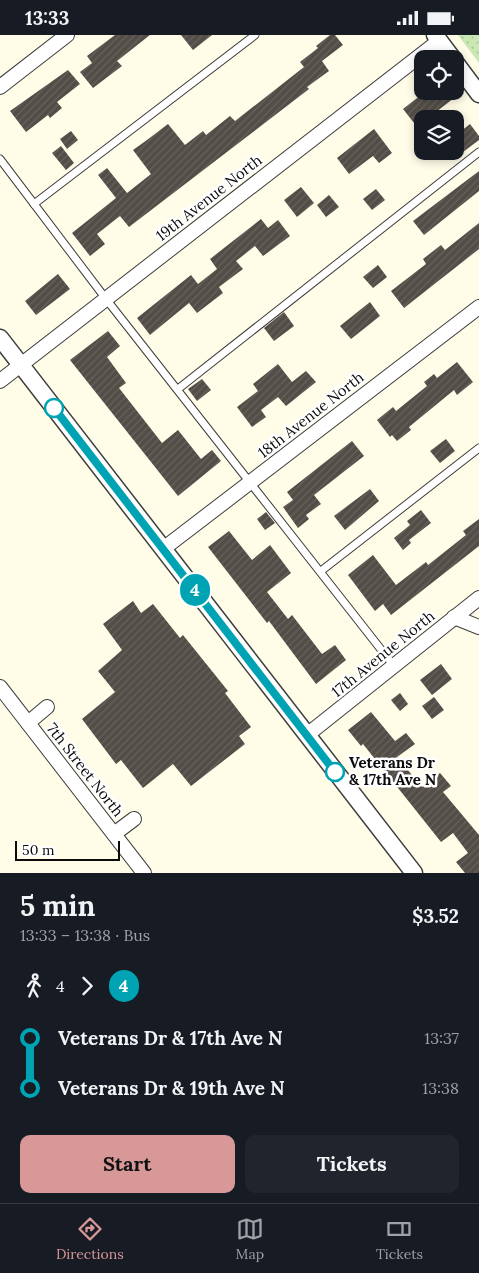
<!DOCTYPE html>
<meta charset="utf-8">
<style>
body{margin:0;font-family:Lora,serif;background:#20242c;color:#f1f3f6;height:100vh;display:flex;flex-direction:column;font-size:19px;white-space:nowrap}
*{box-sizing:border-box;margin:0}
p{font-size:16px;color:#9ea1a6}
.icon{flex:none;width:28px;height:28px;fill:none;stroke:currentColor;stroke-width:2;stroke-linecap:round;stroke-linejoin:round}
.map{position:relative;height:838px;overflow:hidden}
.side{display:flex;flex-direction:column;background:#171b24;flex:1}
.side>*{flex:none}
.badge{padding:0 10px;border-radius:16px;font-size:18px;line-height:32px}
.buttons{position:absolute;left:414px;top:15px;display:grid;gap:10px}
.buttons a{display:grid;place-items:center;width:50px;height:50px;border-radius:10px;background:#171b24;box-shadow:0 2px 8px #0003;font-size:25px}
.scale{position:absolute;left:15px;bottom:12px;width:105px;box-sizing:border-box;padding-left:5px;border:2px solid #0b0b0b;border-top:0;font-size:14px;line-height:18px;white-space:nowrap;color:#0b0b0b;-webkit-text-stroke:4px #fff;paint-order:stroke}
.map>.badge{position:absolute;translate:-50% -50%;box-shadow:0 0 0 2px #fff}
.legs{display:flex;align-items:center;gap:8px;height:55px;padding:0 20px;font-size:16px}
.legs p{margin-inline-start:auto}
.summary{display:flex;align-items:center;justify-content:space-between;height:85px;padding:0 20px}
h1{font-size:28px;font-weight:700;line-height:38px}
.primary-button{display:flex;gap:10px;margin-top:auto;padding:10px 20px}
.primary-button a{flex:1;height:58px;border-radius:10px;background:#d89898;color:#111;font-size:20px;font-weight:700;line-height:58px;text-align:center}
.primary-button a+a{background:#20242c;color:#f1f3f6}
ul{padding:0 20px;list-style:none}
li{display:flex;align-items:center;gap:18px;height:50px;font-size:19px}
li i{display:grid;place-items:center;width:8px;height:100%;margin:0 6px;background:currentColor}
li i::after{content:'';width:12px;height:12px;margin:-6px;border:4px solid;border-radius:50%;background:#171b24}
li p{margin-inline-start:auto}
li:first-child i{background:linear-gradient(#0000 50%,currentColor 0)}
li:last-child i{background:linear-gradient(currentColor 50%,#0000 0)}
.status{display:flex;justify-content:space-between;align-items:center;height:35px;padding:0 25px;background:#171b24;direction:ltr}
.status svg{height:14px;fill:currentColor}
.dock{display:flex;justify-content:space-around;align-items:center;height:70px;border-top:1px solid #363941;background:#171b24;font-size:14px;color:#9ea1a6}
.dock a{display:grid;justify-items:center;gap:2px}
.dock .on{color:#d89898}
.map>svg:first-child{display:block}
.park{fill:url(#park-dots)}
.building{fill:url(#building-hatch)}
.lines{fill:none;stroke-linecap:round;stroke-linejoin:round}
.service-casing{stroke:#3e3e3e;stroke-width:9}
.minor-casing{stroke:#3e3e3e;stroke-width:16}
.tertiary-casing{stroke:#3e3e3e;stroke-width:19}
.service{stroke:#fff;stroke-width:7}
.minor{stroke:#fff;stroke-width:14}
.tertiary{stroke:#fff;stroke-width:16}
.line-1-casing{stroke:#fff;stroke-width:11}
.line-1{stroke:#00a3b4;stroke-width:8}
.stop-1-dot{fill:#fff;stroke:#00a3b4;stroke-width:2.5}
.labels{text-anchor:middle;stroke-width:5;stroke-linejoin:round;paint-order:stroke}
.street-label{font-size:15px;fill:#0b0b0b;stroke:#fff}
.stop-label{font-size:15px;font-weight:bold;fill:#0b0b0b;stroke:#fff;text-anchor:start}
</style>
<div class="status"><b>13:33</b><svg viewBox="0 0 49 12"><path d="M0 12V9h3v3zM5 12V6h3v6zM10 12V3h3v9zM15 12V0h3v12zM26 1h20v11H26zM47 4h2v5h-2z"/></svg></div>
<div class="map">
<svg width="479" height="838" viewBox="0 0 479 838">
<defs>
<pattern id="park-dots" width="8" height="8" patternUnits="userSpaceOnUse" patternTransform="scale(1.25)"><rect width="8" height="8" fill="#cae8b3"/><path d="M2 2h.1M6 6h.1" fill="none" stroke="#acc699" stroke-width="1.8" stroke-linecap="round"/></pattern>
<pattern id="building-hatch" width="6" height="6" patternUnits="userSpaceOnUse" patternTransform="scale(1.25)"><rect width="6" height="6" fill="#534d47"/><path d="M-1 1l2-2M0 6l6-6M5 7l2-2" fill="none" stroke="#67625d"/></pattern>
</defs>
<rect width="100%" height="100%" fill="#fffce8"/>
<path class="park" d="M 458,0 L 479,0 L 479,28 Z"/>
<g class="building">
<path d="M 115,0 L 150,0 L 117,26 L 122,31 L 93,53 L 80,37 L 92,28 L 87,21 Z"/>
<path d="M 181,0 L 212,0 L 193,15 Z"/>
<path d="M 330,0 L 335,0 L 343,10 L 322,26 L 329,36 L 307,52 L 309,54 L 129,192 L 120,181 L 97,199 L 105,209 L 90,221 L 72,198 L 116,163 L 98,140 L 107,133 L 127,158 L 151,139 L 133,115 L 147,105 L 168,89 L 185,110 L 203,96 L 206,100 L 230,81 L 235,86 L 304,32 L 300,27 L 318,13 L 316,11 Z"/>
<path d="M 68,35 L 80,49 L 57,67 L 62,73 L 50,83 L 48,80 L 26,97 L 10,76 Z"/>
<path d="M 426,56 L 449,56 L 454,63 L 427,84 L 422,84 L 422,98 L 403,74 Z"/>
<path d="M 470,89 L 479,101 L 479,105 L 463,117 L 455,106 L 455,101 Z"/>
<path d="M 374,94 L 392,118 L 379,128 L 373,121 L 349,139 L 337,123 Z"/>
<path d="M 71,96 L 78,105 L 67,114 L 60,104 Z"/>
<path d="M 61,111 L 74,128 L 66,135 L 52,118 Z"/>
<path d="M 479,136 L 479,156 L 424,200 L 413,186 Z"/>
<path d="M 301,152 L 314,168 L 297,182 L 284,165 Z"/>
<path d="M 376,154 L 385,165 L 372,175 L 363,164 Z"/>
<path d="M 329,160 L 339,172 L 326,182 L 317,170 Z"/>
<path d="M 261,184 L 268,193 L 278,185 L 290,201 L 263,221 L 255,211 L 236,226 L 243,234 L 219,252 L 223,258 L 197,278 L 189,268 L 150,300 L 137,283 L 191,240 L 198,249 L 217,234 L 210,224 Z"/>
<path d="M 479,188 L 479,214 L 404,273 L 391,256 L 426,229 L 423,224 L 441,210 L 445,215 Z"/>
<path d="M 378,230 L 387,242 L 373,253 L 363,242 Z"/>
<path d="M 58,239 L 70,254 L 36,280 L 25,266 Z"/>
<path d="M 370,267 L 380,281 L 351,304 L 340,291 Z"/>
<path d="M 284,277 L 294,291 L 274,306 L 264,293 Z"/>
<path d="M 108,296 L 120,311 L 107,322 L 126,348 L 119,353 L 162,408 L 178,395 L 201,424 L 212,415 L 221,426 L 178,461 L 70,325 Z"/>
<path d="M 457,327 L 473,347 L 457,360 L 454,355 L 409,392 L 411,395 L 397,406 L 392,400 L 390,402 L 377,385 L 393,372 L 396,376 L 427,351 L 424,347 L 434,339 L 437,343 Z"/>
<path d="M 278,329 L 292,347 L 306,336 L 316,347 L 286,371 L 278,362 L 261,375 L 266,382 L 252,392 L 237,372 L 258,356 L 253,349 Z"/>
<path d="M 202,344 L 211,355 L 197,366 L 188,354 Z"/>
<path d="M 446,404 L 455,416 L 440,428 L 430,416 Z"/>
<path d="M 352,406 L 364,421 L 314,460 L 321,469 L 306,480 L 309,484 L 298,493 L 283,472 L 293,465 L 287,457 Z"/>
<path d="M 370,454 L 379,466 L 345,495 L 334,481 Z"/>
<path d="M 421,475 L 431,488 L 409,505 L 411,508 L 403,515 L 394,503 L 410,490 L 407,486 Z"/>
<path d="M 266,477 L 275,488 L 265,495 L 257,484 Z"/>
<path d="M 479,484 L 479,511 L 391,580 L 383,569 L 375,576 L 348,540 L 373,520 L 396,550 L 426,527 L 428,530 L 466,500 L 463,496 Z"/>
<path d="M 229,496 L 252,525 L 270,510 L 291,538 L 267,557 L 288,584 L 292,580 L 322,619 L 335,610 L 346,625 L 316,649 L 269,586 L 267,588 L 208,512 Z"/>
<path d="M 133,566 L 141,578 L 153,569 L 180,603 L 183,600 L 228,656 L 225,658 L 251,692 L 239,701 L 245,709 L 191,751 L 173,729 L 143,753 L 121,725 L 116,729 L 82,684 L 115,657 L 98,636 L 122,615 L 103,589 Z"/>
<path d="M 441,629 L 452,644 L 432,660 L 420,645 Z"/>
<path d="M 400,658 L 408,669 L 400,676 L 391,665 Z"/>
<path d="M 434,662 L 444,675 L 432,684 L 422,671 Z"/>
<path d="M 371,677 L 395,706 L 406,698 L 415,709 L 397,722 L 422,752 L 440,738 L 451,751 L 443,757 L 479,800 L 479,838 L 465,838 L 456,827 L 468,818 L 453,798 L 441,807 L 363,709 L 361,711 L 348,695 Z"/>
</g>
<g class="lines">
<g class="service-casing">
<g id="service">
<path d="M 0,124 L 106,264 L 394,631"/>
<path d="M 34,169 L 255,0"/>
<path d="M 178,354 L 479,117"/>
<path d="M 321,536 L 479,413"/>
</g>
</g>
<g class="minor-casing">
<g id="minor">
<path d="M 0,52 L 67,0"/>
<path d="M 0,346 L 439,6"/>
<path d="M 163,514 L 479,272"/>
<path d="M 454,582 L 479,592"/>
<path d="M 0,652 L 144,838"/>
<path d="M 28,688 L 47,672"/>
<path d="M 307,700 L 479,563"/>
<path d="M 114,799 L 134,784"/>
</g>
</g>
<g class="tertiary-casing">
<g id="tertiary">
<path d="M 435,0 L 453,24"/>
<path d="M 455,27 L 479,59"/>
<path d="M 0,303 L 414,838"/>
</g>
</g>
<use href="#service" class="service"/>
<use href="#minor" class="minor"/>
<use href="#tertiary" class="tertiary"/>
</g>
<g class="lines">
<g class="line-1-casing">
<path id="line-1" d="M 54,373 L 335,737"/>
</g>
<use href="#line-1" class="line-1"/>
</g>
<g class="stop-1-dot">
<circle cx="54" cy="373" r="9"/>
<circle cx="335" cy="737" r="9"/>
</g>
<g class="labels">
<g class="street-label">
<text transform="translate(209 163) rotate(-38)" y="5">19th Avenue North</text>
<text transform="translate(311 380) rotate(-38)" y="5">18th Avenue North</text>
<text transform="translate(383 619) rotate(-39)" y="5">17th Avenue North</text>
<text transform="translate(85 735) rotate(52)" y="5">7th Street North</text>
</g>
<g class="stop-label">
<text x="349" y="733">Veterans Dr<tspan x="349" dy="17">&amp; 17th Ave N</tspan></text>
</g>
</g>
</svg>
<div class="buttons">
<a><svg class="icon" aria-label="locate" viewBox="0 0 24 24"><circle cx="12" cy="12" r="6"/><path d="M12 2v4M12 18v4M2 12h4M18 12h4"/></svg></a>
<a><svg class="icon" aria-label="layers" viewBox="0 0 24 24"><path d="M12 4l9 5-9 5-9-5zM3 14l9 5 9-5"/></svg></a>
</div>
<div class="scale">50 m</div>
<b class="badge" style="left:195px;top:555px;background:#00a3b4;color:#fff">4</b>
</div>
<section class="side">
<div class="summary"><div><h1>5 min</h1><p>13:33 – 13:38 · Bus</p></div><b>$3.52</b></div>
<div class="legs"><svg class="icon" aria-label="walk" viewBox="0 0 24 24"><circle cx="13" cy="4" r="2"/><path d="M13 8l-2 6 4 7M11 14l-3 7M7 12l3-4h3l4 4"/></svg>4<svg class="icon" aria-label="forward" viewBox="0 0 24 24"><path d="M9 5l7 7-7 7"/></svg><b class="badge" style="background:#00a3b4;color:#fff">4</b></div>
<ul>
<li><i style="color:#00a3b4"></i><b>Veterans Dr &amp; 17th Ave N</b><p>13:37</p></li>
<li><i style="color:#00a3b4"></i><b>Veterans Dr &amp; 19th Ave N</b><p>13:38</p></li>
</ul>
<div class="primary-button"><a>Start</a><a>Tickets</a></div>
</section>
<nav class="dock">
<a class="on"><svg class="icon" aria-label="directions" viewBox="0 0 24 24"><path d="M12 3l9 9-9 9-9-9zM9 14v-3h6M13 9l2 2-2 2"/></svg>Directions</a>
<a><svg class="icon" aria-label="map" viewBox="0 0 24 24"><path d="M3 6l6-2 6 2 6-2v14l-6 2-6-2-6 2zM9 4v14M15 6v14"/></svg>Map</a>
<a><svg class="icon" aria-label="tickets" viewBox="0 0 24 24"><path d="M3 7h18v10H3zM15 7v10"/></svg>Tickets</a>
</nav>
